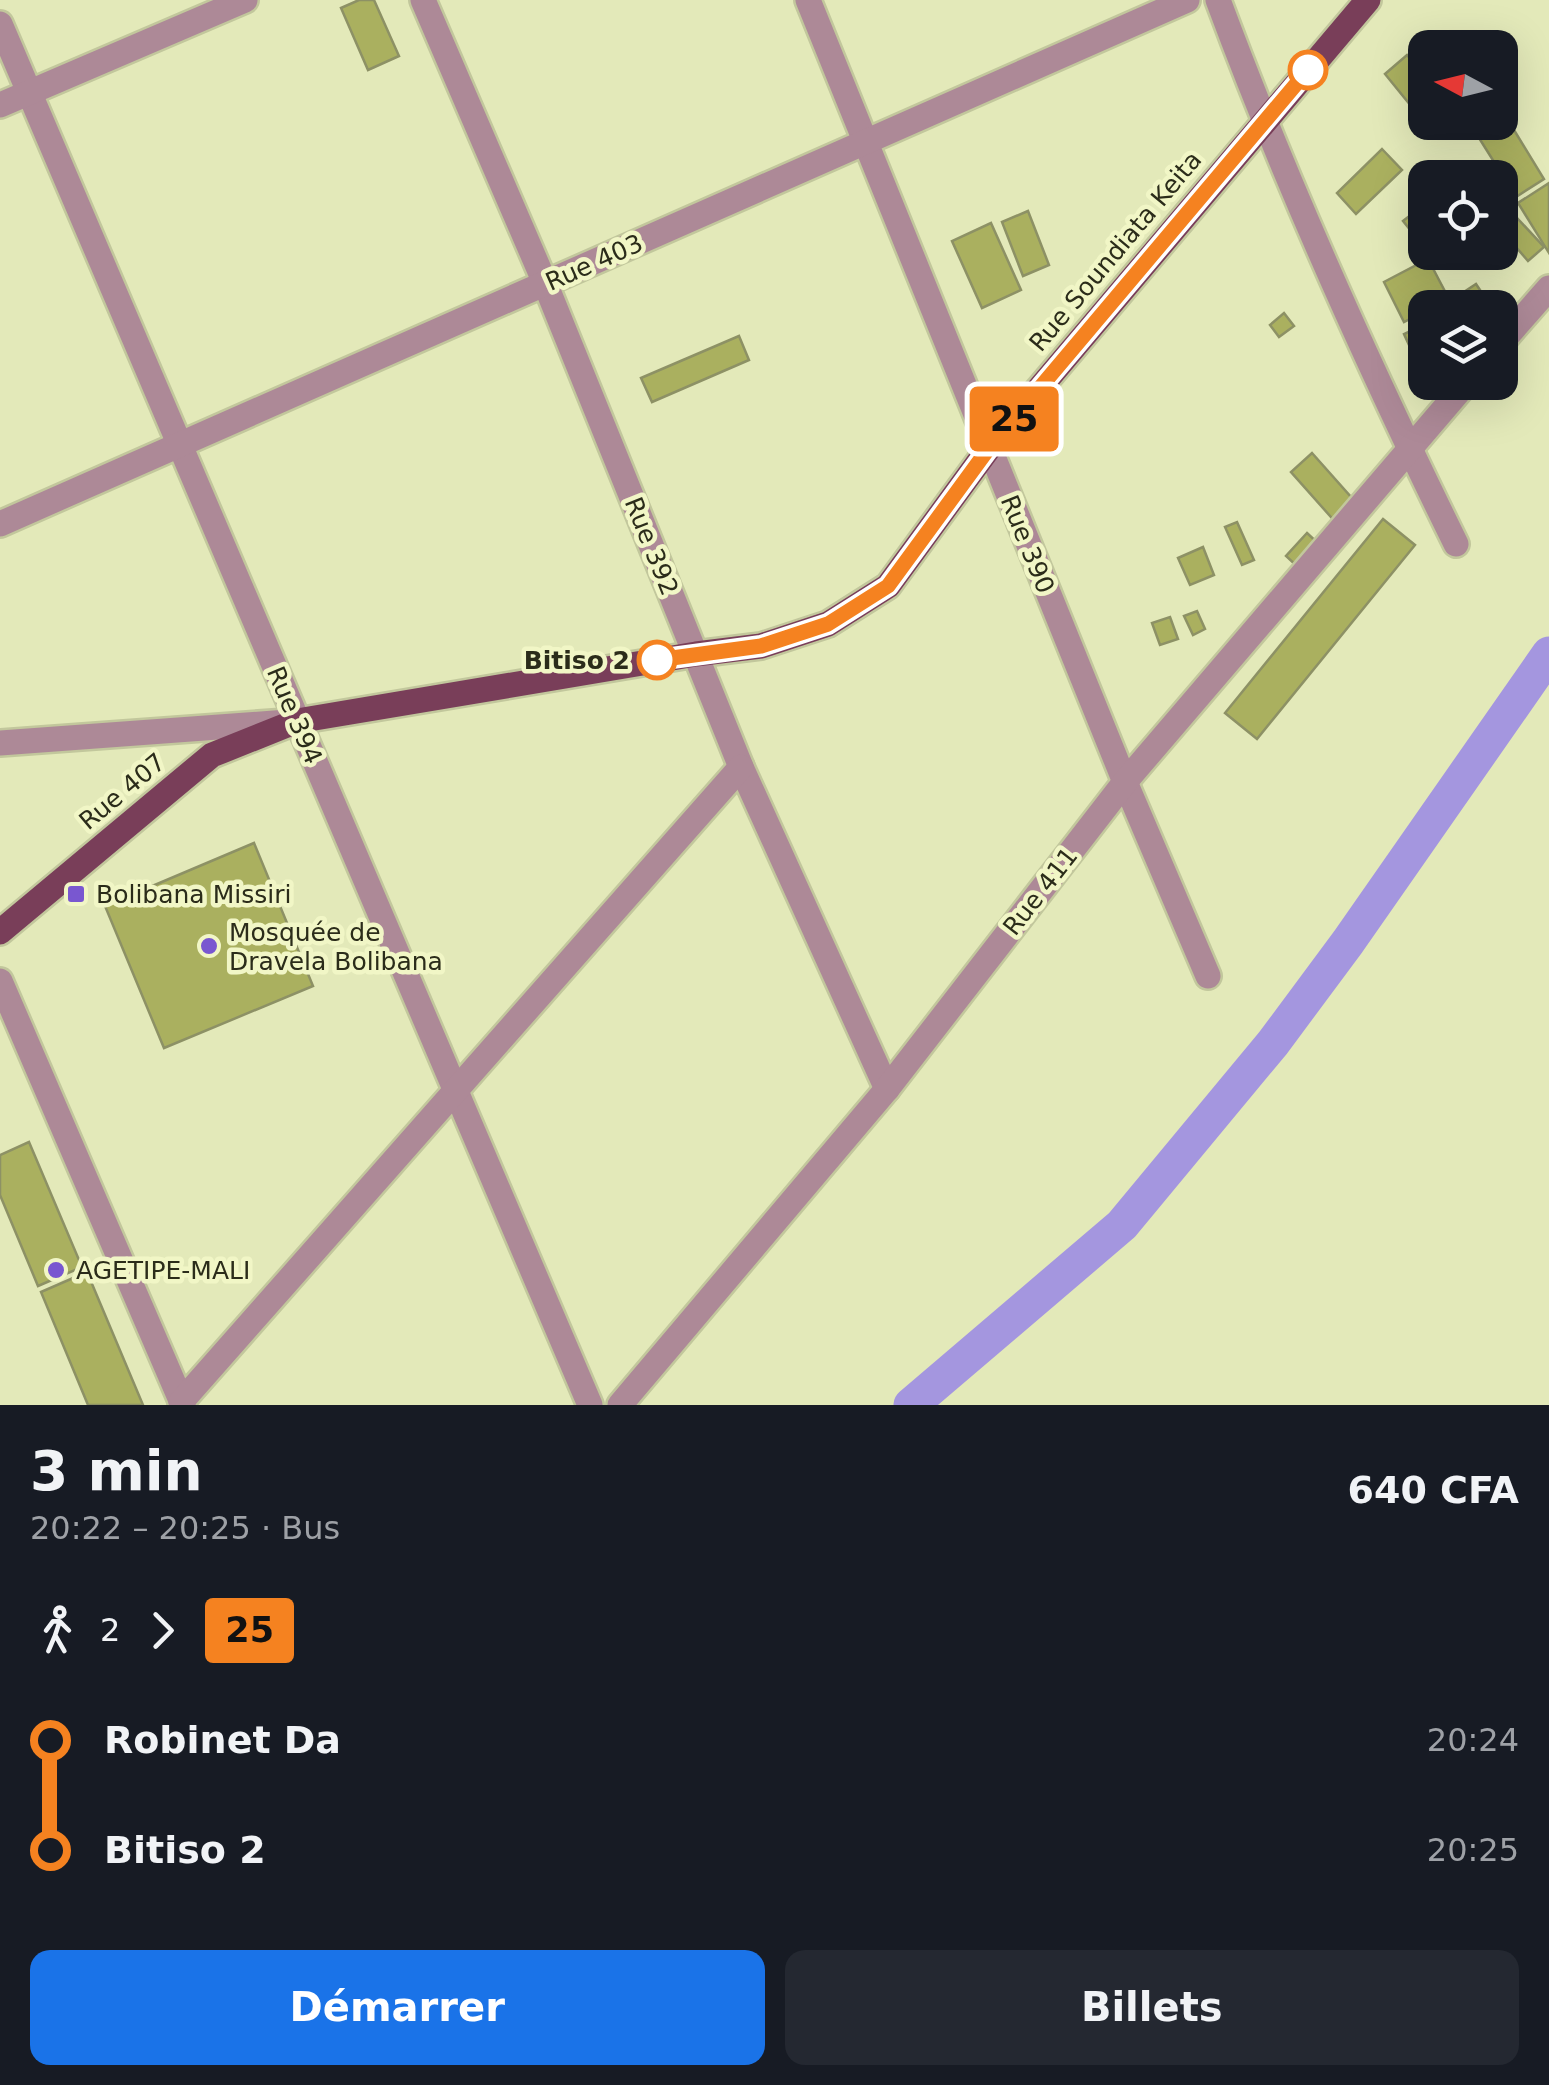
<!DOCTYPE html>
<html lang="fr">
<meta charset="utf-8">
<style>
body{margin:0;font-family:"DejaVu Sans",sans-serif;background:#242831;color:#f1f3f6;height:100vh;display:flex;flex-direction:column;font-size:38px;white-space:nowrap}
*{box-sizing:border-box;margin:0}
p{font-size:32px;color:#9ea1a6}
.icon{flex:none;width:55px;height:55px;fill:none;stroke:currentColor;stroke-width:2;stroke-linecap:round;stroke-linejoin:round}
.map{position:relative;height:1405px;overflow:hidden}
.side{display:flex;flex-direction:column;background:#171b24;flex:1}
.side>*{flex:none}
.badge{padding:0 20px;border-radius:8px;font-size:35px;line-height:65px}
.needle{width:65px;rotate:277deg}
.tools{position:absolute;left:1408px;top:30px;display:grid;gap:20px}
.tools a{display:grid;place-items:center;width:110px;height:110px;border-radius:20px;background:#171b24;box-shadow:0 10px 40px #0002;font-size:50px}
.map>.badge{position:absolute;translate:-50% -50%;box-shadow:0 0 0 5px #fff}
.legs{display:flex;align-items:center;gap:15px;height:110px;padding:0 30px;font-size:32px}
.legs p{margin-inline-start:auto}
.headline{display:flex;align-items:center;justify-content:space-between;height:170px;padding:0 30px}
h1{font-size:55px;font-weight:800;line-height:75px}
.primary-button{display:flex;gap:20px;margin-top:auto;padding:20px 30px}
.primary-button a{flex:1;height:115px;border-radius:20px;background:#1a73e8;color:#fff;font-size:40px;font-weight:800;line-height:115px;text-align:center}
.primary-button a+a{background:#242831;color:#f1f3f6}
ul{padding:0 30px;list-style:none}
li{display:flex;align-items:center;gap:35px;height:110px;font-size:38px}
li i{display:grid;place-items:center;width:15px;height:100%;margin:0 12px;background:currentColor}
li i::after{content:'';width:25px;height:25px;margin:-12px;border:8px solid;border-radius:50%;background:#171b24}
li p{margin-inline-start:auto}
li:first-child i{background:linear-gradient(#0000 50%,currentColor 0)}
li:last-child i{background:linear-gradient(currentColor 50%,#0000 0)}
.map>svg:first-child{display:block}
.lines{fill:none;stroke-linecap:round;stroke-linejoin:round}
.canal{stroke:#a496df;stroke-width:35}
.building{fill:#aab05f;stroke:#8d9165;stroke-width:2.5}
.minor-casing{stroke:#c2c79c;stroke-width:30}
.major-casing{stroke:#c2c79c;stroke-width:30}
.minor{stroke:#ad8997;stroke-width:25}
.major{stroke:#793e59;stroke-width:25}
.line-1-casing{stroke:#fff;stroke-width:22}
.line-1{stroke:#f58220;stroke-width:15}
.stop-1-dot{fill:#fff;stroke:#f58220;stroke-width:5}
.poi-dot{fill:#7957d0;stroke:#f1f6c6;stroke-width:4}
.labels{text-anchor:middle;stroke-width:9;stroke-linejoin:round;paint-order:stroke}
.street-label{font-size:25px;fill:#2b2c1a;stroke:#f1f6c6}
.stop-label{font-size:25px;font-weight:bold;fill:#2b2c1a;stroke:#f1f6c6;text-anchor:end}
.poi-label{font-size:25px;fill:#2b2c1a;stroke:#f1f6c6;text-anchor:start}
</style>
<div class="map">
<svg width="1549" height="1405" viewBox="0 0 1549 1405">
<rect width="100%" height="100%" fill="#e3e9b9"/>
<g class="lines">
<path class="canal" d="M 911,1405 L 1122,1225 L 1273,1043 L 1348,942 L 1549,654"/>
</g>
<g class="building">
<path d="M 359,0 L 374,0 L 399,56 L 368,70 L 341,8 Z"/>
<path d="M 1407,55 L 1425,77 L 1425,122 L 1446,122 L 1433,133 L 1385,74 Z"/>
<path d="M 1500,107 L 1544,179 L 1516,197 L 1469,122 L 1500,122 Z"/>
<path d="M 1382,149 L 1402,170 L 1356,214 L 1337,193 Z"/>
<path d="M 1549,183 L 1549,253 L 1518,203 Z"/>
<path d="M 1421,207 L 1425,213 L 1423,246 L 1403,221 Z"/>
<path d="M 1028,211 L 1049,265 L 1023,276 L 1002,222 Z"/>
<path d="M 1518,219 L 1544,247 L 1528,261 L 1503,232 Z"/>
<path d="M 991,223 L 1021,290 L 982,308 L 952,241 Z"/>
<path d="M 1428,259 L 1449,299 L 1425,308 L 1425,311 L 1404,322 L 1384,282 Z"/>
<path d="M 1476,284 L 1492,308 L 1461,308 L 1455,298 Z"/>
<path d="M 1284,313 L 1294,326 L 1279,337 L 1270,325 Z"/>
<path d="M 1425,324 L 1425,380 L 1404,334 Z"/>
<path d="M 739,336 L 749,360 L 652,402 L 641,378 Z"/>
<path d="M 1312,453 L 1359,506 L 1338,525 L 1291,472 Z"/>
<path d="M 1383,519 L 1415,545 L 1257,739 L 1225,713 Z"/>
<path d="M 1237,522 L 1254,560 L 1242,565 L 1225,527 Z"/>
<path d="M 1307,533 L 1321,546 L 1300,569 L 1286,556 Z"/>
<path d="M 1203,547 L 1214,575 L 1190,585 L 1178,558 Z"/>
<path d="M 1197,611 L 1205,629 L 1193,635 L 1184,616 Z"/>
<path d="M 1170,617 L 1178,639 L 1160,645 L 1152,623 Z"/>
<path d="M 254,843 L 313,986 L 164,1048 L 105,906 Z"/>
<path d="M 29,1142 L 82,1267 L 38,1286 L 0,1195 L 0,1155 Z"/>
<path d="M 87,1272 L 143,1405 L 88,1405 L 41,1292 Z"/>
</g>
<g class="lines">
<g class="minor-casing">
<g id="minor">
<path d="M 423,0 L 545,283 L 741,767 L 887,1089"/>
<path d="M 808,0 L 1125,782 L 1208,976"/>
<path d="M 1218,0 C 1287,186 1369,367 1456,544"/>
<path d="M 0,24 L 590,1405"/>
<path d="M 0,105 L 245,0"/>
<path d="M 1500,344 L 1549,288"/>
<path d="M 0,524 L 1187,0"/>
<path d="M 0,743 L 287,722"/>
<path d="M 0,981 L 183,1405"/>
<path d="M 181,1402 L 741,767"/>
<path d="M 620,1405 L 887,1089 L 1125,782 L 1467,382"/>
</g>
</g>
<g class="major-casing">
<path id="major" d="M 0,932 L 212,755 L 297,721 L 696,654 L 761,646 L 828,624 L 888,586 L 989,448 L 1368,0"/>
</g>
<use href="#minor" class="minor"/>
<use href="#major" class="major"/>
</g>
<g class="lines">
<g class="line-1-casing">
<path id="line-1" d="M 657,660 L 761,646 L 828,624 L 888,586 L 989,448 L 1308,70"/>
</g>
<use href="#line-1" class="line-1"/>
</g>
<g class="stop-1-dot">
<circle cx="1308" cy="70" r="18"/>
<circle cx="657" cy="660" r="18"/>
</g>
<g class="poi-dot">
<rect x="66" y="884" width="20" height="20" rx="5"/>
<circle cx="209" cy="946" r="10"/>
<circle cx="56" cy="1270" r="10"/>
</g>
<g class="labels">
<g class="street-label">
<text transform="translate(1115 251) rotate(-50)" y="9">Rue Soundiata Keita</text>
<text transform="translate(594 262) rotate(-24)" y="9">Rue 403</text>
<text transform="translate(1028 544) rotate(68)" y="9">Rue 390</text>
<text transform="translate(652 546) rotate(68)" y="9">Rue 392</text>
<text transform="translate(295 715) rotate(67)" y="9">Rue 394</text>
<text transform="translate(122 791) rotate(-40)" y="9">Rue 407</text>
<text transform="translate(1040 891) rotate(-52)" y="9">Rue 411</text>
</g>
<g class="stop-label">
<text x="630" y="669">Bitiso 2</text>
</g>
<g class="poi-label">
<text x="96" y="903">Bolibana Missiri</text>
<text x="229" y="941">Mosquée de<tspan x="229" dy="29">Dravela Bolibana</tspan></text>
<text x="76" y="1279">AGETIPE-MALI</text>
</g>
</g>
</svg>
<div class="tools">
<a><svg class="needle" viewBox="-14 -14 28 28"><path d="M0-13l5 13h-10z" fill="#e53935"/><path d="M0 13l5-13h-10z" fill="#9ea1a6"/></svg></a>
<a><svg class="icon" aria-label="locate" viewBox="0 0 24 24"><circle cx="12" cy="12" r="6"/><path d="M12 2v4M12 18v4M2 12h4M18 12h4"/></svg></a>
<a><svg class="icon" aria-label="layers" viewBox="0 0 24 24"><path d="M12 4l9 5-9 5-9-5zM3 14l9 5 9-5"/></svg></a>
</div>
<b class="badge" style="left:1014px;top:419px;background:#f58220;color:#111">25</b>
</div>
<section class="side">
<div class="headline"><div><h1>3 min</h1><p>20:22 – 20:25 · Bus</p></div><b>640 CFA</b></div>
<div class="legs"><svg class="icon" aria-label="walk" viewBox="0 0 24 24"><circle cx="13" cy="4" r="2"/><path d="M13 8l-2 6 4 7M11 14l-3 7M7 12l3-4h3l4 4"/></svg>2<svg class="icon" aria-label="forward" viewBox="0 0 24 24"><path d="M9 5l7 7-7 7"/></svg><b class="badge" style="background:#f58220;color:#111">25</b></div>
<ul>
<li><i style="color:#f58220"></i><b>Robinet Da</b><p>20:24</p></li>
<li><i style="color:#f58220"></i><b>Bitiso 2</b><p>20:25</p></li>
</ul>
<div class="primary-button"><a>Démarrer</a><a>Billets</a></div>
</section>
